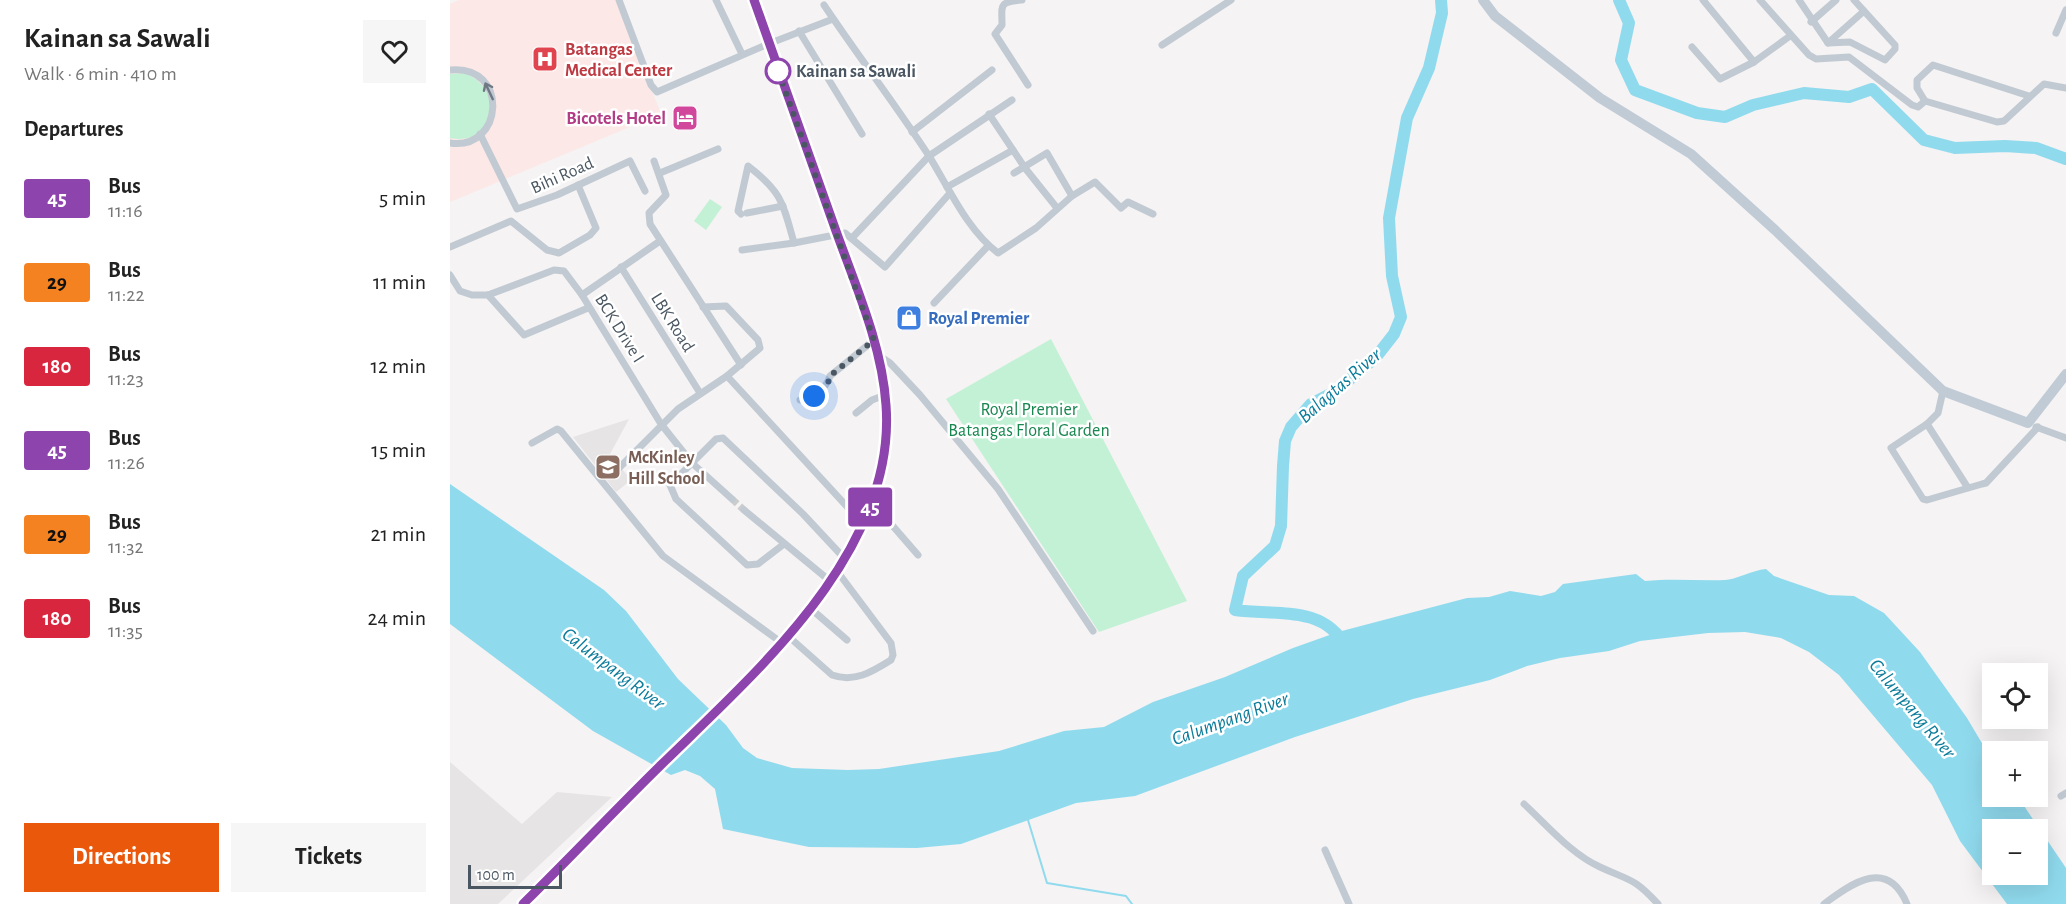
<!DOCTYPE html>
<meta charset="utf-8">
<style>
body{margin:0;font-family:"Alegreya Sans",sans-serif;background:#f6f6f6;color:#222;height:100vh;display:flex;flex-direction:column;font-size:22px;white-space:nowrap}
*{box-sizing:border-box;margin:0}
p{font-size:20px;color:#767676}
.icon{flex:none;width:33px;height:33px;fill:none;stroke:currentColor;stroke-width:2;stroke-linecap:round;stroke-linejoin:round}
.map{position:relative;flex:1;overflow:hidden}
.sheet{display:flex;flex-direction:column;background:#fff;width:450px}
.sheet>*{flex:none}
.badge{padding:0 12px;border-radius:4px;font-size:21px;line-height:39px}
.controls{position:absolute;left:1532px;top:663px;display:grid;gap:12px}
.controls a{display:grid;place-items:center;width:66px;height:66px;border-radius:0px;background:#fff;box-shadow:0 6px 24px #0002;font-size:30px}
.scale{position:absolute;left:18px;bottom:15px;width:94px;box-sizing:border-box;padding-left:6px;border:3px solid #4a5661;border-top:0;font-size:16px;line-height:21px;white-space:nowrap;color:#4a5661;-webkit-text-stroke:4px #fff;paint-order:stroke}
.you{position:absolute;width:30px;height:30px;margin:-15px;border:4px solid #fff;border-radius:50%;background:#1a73e8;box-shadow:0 0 0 9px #1a73e833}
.map>.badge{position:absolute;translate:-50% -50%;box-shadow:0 0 0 3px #fff}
h2{padding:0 24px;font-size:22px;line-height:54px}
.round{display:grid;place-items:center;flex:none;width:63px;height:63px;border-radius:0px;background:#f6f6f6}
.summary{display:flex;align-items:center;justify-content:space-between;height:102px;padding:0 24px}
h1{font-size:28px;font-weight:700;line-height:45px}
.action{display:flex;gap:12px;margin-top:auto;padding:12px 24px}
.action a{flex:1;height:69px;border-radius:0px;background:#ea580c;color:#fff;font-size:24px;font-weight:700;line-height:69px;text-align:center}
.action a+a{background:#f6f6f6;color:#222}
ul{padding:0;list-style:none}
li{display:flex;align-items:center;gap:18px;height:84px;padding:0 24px}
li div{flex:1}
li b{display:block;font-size:22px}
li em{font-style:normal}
li .badge{min-width:66px;font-weight:700;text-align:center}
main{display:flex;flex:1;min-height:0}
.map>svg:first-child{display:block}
.education{fill:#e6e4e5}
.medical{fill:#fce8e6}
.green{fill:#c3f1d5}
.water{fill:#90daee;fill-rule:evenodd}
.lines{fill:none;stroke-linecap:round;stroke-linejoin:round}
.stream{stroke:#90daee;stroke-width:2}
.river{stroke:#90daee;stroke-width:12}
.street-tunnel{stroke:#caccce;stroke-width:7;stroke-dasharray:7 3.5;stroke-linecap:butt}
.street{stroke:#c1cad2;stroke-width:7}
.secondary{stroke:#c1cbd6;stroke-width:10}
.primary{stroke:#b3c2d1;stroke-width:10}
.oneway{stroke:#6e7983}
.line-casing{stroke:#fff;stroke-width:14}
.line{stroke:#8e44ad;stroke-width:9}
.walk{stroke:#4a5661;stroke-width:6;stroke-dasharray:0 10.8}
.stop-dot{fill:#fff;stroke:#8e44ad;stroke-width:3}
.labels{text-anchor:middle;stroke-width:5;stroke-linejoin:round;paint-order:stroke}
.health-label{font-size:18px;font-weight:bold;fill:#be3a42;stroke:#fff;text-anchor:start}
.stop-label{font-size:18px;font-weight:bold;fill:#4a5661;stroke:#fff;text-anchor:start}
.hotel-label{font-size:18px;font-weight:bold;fill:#b23c85;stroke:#fff;text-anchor:end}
.street-label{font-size:18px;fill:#4a5661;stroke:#fff}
.shop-label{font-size:18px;font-weight:bold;fill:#366cbe;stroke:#fff;text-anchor:start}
.park-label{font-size:18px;fill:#17864f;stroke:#fff}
.education-label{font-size:18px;font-weight:bold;fill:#785e54;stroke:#fff;text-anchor:start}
.water-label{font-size:20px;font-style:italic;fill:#0c7c9b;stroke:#fff}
</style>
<main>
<section class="sheet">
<div class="summary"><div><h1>Kainan sa Sawali</h1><p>Walk · 6 min · 410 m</p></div><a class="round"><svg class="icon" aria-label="heart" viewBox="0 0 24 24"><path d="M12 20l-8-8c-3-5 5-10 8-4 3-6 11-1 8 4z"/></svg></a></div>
<h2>Departures</h2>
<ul>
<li><span class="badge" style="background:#8e44ad;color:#fff">45</span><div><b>Bus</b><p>11:16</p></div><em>5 min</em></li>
<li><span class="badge" style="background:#f58220;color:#111">29</span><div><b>Bus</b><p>11:22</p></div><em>11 min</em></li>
<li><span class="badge" style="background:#d7263d;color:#fff">180</span><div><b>Bus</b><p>11:23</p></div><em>12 min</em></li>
<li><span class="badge" style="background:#8e44ad;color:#fff">45</span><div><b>Bus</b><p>11:26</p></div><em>15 min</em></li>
<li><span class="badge" style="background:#f58220;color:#111">29</span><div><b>Bus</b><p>11:32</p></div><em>21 min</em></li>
<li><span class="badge" style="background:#d7263d;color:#fff">180</span><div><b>Bus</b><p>11:35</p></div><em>24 min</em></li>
</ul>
<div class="action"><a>Directions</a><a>Tickets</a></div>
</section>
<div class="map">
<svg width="1616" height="904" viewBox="0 0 1616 904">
<rect width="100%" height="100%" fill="#f5f3f3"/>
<g class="education">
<path d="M 179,419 L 160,454 L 181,480 L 166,492 L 123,437 Z"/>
<path d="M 0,762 L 72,824 L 107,792 L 162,797 L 48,904 L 0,904 Z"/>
</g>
<path class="medical" d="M 9,0 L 167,0 L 211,114 L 0,202 L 0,4 Z"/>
<g class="green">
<path d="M 15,73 C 57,91 44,147 0,138 L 0,74 Z"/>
<path d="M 260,199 L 272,207 L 256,230 L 244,221 Z"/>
<path d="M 601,339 L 737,601 L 649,632 L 496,399 Z"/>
</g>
<path class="water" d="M 0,484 L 154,590 L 176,611 L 228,679 L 276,725 L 293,748 L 307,758 L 342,768 L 398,770 L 429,769 L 549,751 L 614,731 L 654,727 L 703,702 L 775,677 L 843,648 L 888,632 L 1017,598 L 1039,597 L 1060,591 L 1091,596 L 1105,592 L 1113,584 L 1186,574 L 1195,581 C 1222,578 1248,581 1275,580 C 1285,580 1302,570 1316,569 L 1324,576 L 1379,595 L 1404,596 L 1434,613 L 1470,652 L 1517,718 L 1542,760 L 1542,796 L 1568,797 L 1616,868 L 1616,904 L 1557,904 L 1510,841 L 1482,785 L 1389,675 L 1359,652 L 1331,638 L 1295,632 L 1258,633 L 1190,641 L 1159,651 L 1110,658 L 1077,666 L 1040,680 L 963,699 L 845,737 L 685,796 L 626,803 L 511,844 L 467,848 L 359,847 L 273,829 L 265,789 L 250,776 L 235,770 L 221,775 L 143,731 L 0,624 ZM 1542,830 L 1587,830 L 1587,874 L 1542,874 Z"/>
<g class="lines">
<path class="stream" d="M 578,820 L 597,883 L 676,896 L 682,904"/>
<g class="river">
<path d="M 1169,0 L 1179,23 L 1171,60 L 1185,90 L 1247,113 L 1275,117 L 1303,105 L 1354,93 L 1399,97 L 1422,89 L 1474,140 L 1505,148 L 1555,146 L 1586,148 L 1616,159"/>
<path d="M 896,647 C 873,604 826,616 785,610 L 793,576 L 825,546 L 831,526 L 833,466 L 835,441 L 841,427 L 861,404 L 886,391 L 926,357 L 944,334 L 951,317 L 942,276 L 939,218 L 957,118 L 979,68 L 992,13 L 991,0"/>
</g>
<path class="street-tunnel" d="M 282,499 L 294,510"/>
<g class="street">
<path d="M 169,0 L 201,85 L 207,92 L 318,44 L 383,19"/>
<path d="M 266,0 L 292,54"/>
<path d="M 572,0 C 548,2 552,5 552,25 L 545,34 L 578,85"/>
<path d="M 1253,0 L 1304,62"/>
<path d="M 1310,0 L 1359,55 L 1366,59 L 1399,57 L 1462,105 L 1468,107 L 1475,101"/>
<path d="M 1349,0 L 1378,43 L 1400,42 L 1435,60 L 1445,49 L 1445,45 L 1404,0"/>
<path d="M 374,5 C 408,56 446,105 479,156 C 499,188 517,230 548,253 L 586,228 L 622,196 L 645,182 L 671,208 L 678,202 L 703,214"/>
<path d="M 1361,22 L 1386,0"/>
<path d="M 349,31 L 412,134"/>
<path d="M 1606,33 L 1616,10"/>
<path d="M 1378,43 L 1414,11"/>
<path d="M 712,45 L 781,0"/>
<path d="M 1242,47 L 1270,79 L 1304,62 L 1340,36"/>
<path d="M 0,70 C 60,64 54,151 0,143"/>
<path d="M 1579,96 L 1483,65 L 1467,80 L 1467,88 L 1475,101 L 1547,122 L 1554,121 L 1594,84 L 1616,88"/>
<path d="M 539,114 L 575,168 L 607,208"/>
<path d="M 462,132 L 542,70"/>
<path d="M 30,134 L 67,209 L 107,195 L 180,161 L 195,191"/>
<path d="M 204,161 L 216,195 L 199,213 L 200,224 L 291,365"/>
<path d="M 210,173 L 268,149"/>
<path d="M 564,173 L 597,153 L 622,196"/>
<path d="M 497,187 L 563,150"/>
<path d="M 297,213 L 333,206"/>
<path d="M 291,214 L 288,211 L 298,166 C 332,192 333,203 344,243 L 395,233 L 435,267 L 500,193"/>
<path d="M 402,238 L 479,156 L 562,100"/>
<path d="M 0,247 L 61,221 L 97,250 L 109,253 L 140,235 L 146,228 L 128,185"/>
<path d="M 292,250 L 344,243"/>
<path d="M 171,267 L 250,393"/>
<path d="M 0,275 L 10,291 L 22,295 L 38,295 L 104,270 L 114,271 L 132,295 L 211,424 L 242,463 L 282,499"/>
<path d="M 38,295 L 74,335 L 138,308"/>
<path d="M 132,295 L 210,241"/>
<path d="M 484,303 L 538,246"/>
<path d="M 428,355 L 440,363 L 470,395 L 548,489 L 643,631"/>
<path d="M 277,376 L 413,524"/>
<path d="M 350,400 C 363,396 376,390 380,376 L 424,340"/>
<path d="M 406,413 L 422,400 L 435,395"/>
<path d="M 1477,424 L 1488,413 L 1493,391"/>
<path d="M 1586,427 L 1616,438"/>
<path d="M 82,443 L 107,429 L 111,431 L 213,556 L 332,643"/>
<path d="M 165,472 L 228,409 L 277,376 L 310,348 L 308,340 L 276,306 L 253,307"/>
<path d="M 1518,488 L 1477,424 L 1441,448 L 1473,499 L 1477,500 L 1532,484 L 1536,483 L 1588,427"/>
<path d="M 422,502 L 468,555"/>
<path d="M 294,510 L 380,581"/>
<path d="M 334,544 L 308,564 L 297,565 L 226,499 L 220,485 L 266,439 L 273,438 L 353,514 L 395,559"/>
<path d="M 360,608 L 397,640"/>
<path d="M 338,636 L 382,675 C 404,683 422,672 441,660 L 443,655 L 441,643 L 387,571"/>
<path d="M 1611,796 L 1616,793"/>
<path d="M 1074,804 C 1097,825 1121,854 1150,867 C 1180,881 1183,877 1208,904"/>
<path d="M 875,850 L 899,904"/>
<path d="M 1374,904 C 1403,882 1438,858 1457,904"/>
</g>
<path class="secondary" d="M 1033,0 L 1045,16 L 1150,98 L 1241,154 L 1325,230 L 1493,391 L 1578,423 L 1616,374"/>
<path class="primary" d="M 73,904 C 115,863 155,820 197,779 C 294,684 447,556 436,405 C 432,345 406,287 386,231 C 358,154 331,77 304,0"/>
</g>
<defs><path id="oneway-shaft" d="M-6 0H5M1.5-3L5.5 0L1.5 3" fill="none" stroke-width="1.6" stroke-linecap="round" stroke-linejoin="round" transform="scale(1.5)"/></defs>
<use class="oneway" href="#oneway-shaft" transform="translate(39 91) rotate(-115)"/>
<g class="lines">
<g class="line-casing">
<path id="line" d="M 73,904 C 120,858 165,810 212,764 C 306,672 447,551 436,405 C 432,345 406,287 386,231 C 358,154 331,77 304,0"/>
</g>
<use href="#line" class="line"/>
<path class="walk" d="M 328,71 L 325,62 L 424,340 L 380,376 L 378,383 L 364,396"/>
</g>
<defs>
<g id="hospital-square" transform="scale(1.35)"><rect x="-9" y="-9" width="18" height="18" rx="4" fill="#e0444e" stroke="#fff"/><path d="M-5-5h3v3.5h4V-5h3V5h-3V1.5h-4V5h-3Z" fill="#fff"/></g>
<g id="hotel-square" transform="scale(1.35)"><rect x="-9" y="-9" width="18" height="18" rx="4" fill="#d1479c" stroke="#fff"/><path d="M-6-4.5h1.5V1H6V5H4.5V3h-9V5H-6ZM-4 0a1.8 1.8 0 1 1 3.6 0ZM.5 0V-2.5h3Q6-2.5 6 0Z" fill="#fff"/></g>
<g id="shop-square" transform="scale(1.35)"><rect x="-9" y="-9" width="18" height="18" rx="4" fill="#3f7fe0" stroke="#fff"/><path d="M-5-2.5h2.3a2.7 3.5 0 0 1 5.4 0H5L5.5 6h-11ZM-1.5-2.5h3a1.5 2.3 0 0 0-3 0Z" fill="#fff"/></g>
<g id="school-square" transform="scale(1.35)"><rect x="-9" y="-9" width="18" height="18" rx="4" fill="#8d6e63" stroke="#fff"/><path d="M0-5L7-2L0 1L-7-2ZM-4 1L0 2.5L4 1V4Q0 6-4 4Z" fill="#fff"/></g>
</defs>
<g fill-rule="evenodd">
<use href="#hospital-square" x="95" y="59"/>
<use href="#hotel-square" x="235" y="118"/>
<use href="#shop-square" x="459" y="318"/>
<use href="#school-square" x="158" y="467"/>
</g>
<circle class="stop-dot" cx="328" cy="71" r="12"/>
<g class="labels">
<g class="health-label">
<text x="115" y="55">Batangas<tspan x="115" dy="21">Medical Center</tspan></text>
</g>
<g class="stop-label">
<text x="346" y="77">Kainan sa Sawali</text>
</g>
<g class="hotel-label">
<text x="216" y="124">Bicotels Hotel</text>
</g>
<g class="street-label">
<text transform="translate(112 175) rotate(-24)" y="6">Bihi Road</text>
<text transform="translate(223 322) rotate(58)" y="6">LBK Road</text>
<text transform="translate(170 328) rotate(58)" y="6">BCK Drive I</text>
</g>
<g class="shop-label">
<text x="478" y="324">Royal Premier</text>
</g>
<g class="park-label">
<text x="579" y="415">Royal Premier<tspan x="579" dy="21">Batangas Floral Garden</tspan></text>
</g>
<g class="education-label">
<text x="178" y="463">McKinley<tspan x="178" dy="21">Hill School</tspan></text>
</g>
<g class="water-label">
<text transform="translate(889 385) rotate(-41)" y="7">Balagtas River</text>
<text transform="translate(164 668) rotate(37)" y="7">Calumpang River</text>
<text transform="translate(1463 708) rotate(50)" y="7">Calumpang River</text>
<text transform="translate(780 718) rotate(-20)" y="7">Calumpang River</text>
</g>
</g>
</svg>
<div class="controls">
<a><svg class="icon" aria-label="locate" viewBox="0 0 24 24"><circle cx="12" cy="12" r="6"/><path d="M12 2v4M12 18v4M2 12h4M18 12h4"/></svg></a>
<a>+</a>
<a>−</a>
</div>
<div class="scale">100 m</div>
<div class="you" style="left:364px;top:396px"></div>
<b class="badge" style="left:420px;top:507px;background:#8e44ad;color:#fff">45</b>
</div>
</main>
